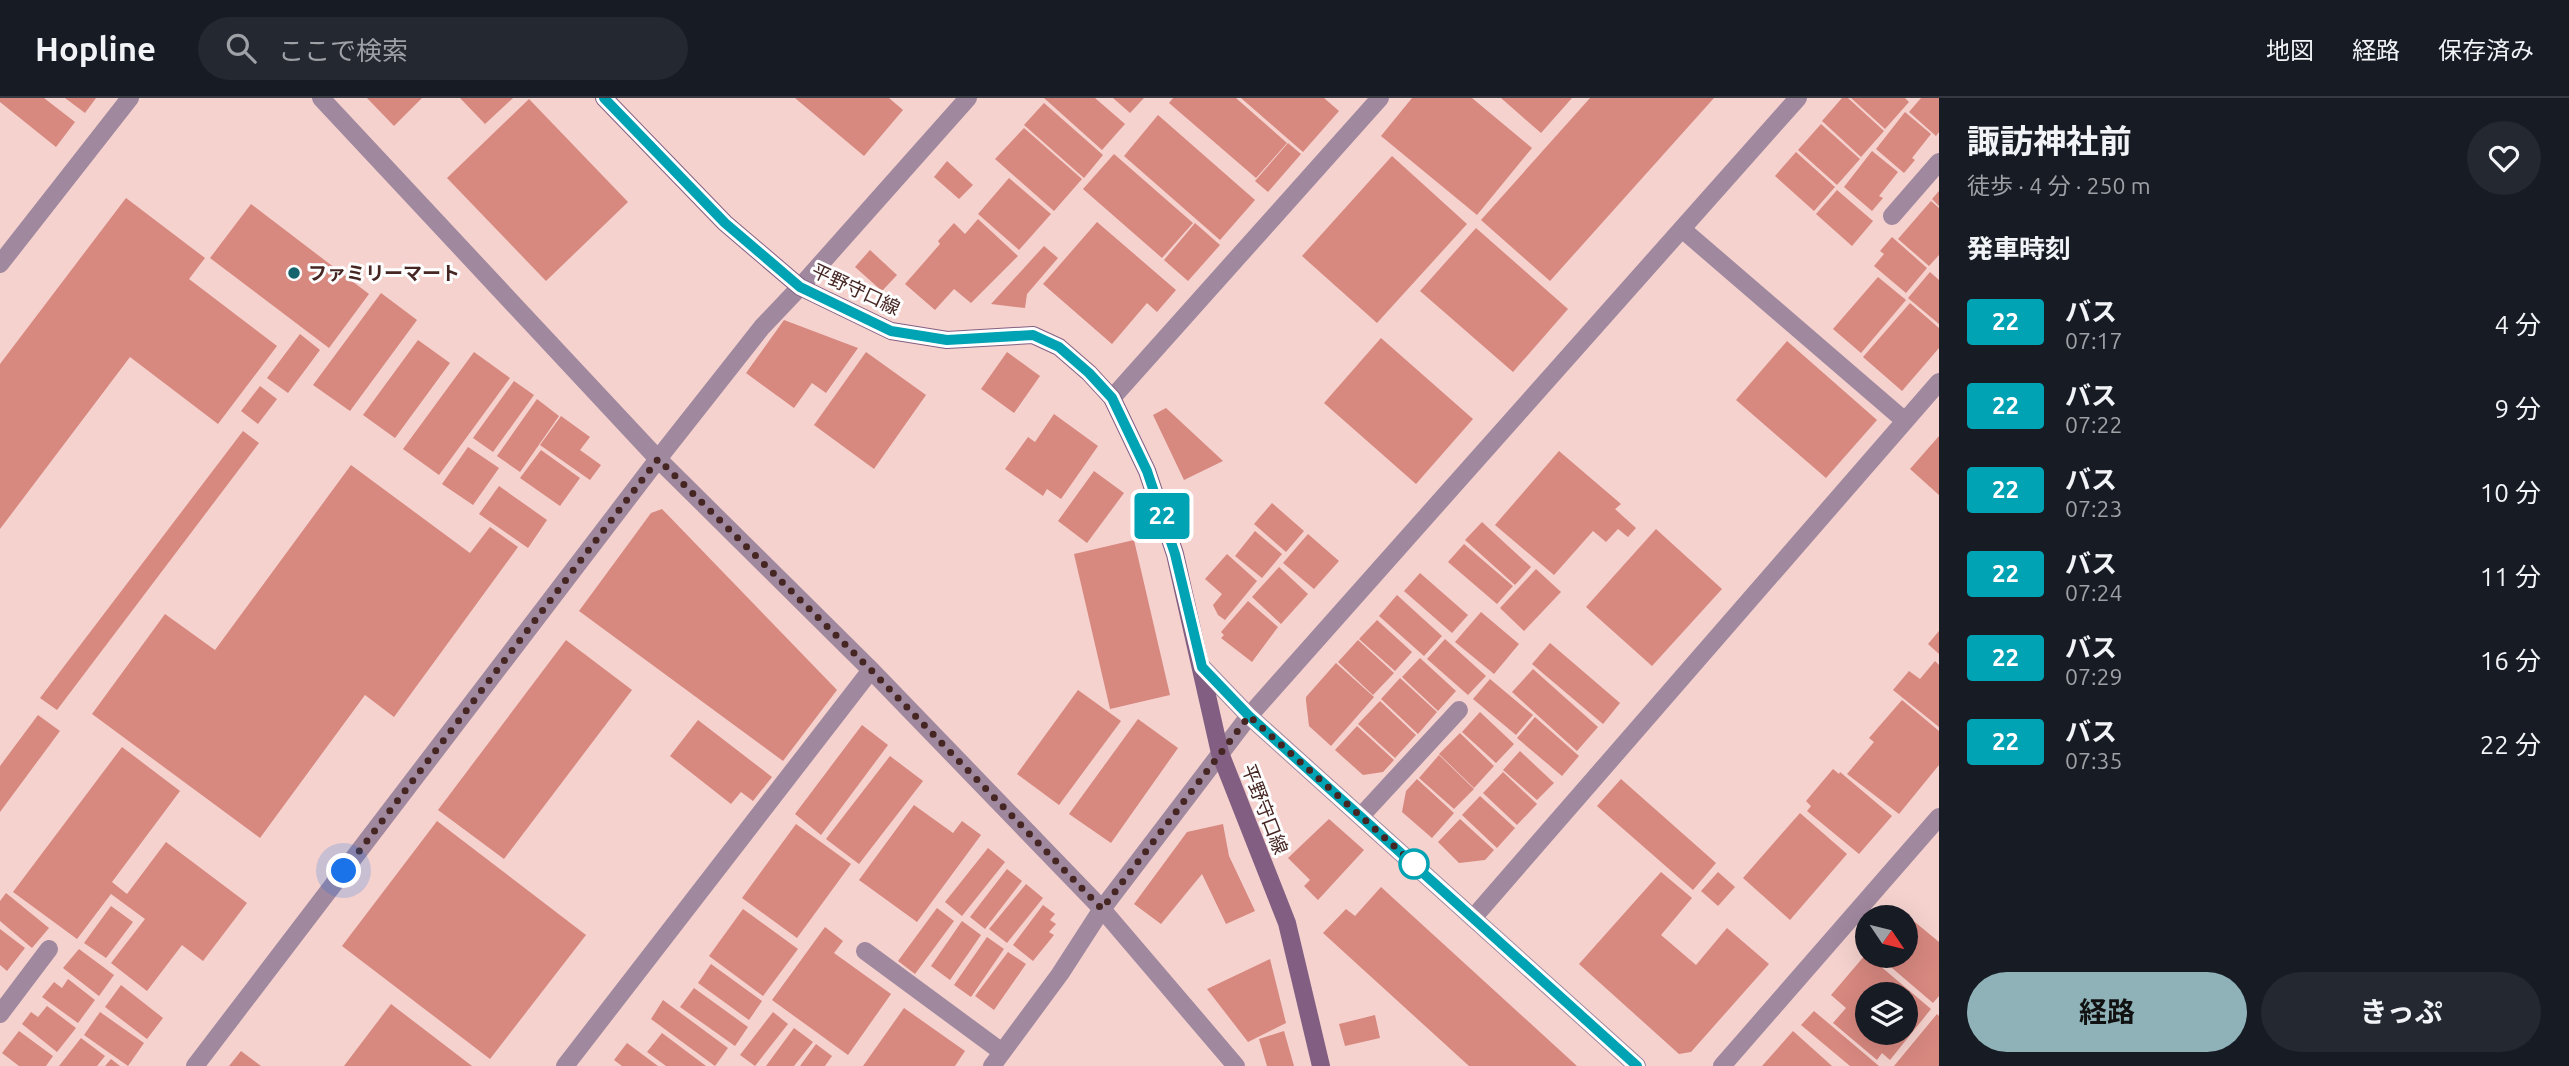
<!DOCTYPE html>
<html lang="ja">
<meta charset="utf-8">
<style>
body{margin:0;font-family:Ubuntu,"Noto Sans JP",sans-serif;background:#242831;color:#f1f3f6;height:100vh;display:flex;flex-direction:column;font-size:26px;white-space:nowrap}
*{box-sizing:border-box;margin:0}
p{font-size:23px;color:#9ea1a6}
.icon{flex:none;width:38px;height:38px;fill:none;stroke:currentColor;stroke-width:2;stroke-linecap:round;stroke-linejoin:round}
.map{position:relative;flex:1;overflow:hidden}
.details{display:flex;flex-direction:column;background:#171b24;width:630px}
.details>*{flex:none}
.badge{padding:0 14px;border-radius:5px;font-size:24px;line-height:46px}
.needle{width:46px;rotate:125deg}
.buttons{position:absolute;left:1855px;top:807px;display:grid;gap:14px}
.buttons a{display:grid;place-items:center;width:63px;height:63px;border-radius:50%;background:#171b24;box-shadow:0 7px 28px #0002;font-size:35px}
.you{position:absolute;width:35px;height:35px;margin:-18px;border:5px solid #fff;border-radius:50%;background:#1a73e8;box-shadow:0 0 0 10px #1a73e833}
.map>.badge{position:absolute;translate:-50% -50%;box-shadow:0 0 0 4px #fff}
h2{padding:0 28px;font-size:26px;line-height:63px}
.round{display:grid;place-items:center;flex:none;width:74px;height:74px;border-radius:37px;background:#242831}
.head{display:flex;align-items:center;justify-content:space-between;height:119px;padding:0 28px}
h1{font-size:33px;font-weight:700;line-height:52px}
.primary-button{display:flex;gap:14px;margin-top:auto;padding:14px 28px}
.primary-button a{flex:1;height:80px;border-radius:42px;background:#8eb2b8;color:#111;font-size:28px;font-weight:700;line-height:80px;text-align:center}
.primary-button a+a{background:#242831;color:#f1f3f6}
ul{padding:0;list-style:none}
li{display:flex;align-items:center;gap:21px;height:84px;padding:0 28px}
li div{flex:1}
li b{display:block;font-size:26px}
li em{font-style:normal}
li .badge{min-width:77px;font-weight:700;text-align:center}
header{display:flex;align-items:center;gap:42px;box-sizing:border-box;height:98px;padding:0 35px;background:#171b24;border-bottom:2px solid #363941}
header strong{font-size:33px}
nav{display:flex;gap:38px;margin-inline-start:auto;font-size:24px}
.search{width:490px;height:63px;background:#242831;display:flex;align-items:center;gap:18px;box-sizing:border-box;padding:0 24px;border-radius:38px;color:#9ea1a6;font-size:26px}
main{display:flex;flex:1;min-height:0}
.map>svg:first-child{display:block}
.building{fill:#d7887f;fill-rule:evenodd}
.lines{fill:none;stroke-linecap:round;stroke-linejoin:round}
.lane{stroke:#a0889f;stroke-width:18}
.street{stroke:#a0889f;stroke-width:18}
.secondary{stroke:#825f82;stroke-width:18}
.line-casing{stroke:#fff;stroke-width:16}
.line{stroke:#00a3b4;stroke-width:10}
.walk{stroke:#462623;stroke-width:7;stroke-dasharray:0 12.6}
.poi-dot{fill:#15636c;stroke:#fdfdfd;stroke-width:2.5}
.stop-dot{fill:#fff;stroke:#00a3b4;stroke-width:3.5}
.labels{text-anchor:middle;stroke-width:6;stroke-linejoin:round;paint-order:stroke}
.poi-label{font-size:19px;font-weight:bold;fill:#462623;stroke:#fdfdfd;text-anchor:start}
.street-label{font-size:19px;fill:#462623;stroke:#fdfdfd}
</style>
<header>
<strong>Hopline</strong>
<div class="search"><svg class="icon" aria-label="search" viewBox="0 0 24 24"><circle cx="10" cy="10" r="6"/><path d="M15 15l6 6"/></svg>ここで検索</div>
<nav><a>地図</a><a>経路</a><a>保存済み</a></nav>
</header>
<main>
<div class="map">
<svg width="1939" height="968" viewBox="0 0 1939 968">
<rect width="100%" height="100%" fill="#f5d2ce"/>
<g class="building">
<path d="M 0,0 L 44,0 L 75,24 L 56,49 L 0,4 Z"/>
<path d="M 65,0 L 96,0 L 85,15 Z"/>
<path d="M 367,0 L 422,0 L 394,28 Z"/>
<path d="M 460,0 L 513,0 L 485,26 Z"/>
<path d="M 795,0 L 889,0 L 903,12 L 864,58 Z"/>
<path d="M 1044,0 L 1095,0 L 1125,26 L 1102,52 Z"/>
<path d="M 1113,0 L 1144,0 L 1130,15 Z"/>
<path d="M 1173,0 L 1236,0 L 1287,45 L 1256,80 L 1169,5 Z"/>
<path d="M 1241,0 L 1324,0 L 1339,13 L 1303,54 Z"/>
<path d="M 1412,0 L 1472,0 L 1532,50 L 1477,117 L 1381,38 Z"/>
<path d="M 1501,0 L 1572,0 L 1541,35 Z"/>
<path d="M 1590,0 L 1714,0 L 1550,183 L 1481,122 Z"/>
<path d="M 1842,0 L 1848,0 L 1884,33 L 1861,59 L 1822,23 Z"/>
<path d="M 1851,0 L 1905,0 L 1909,4 L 1885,31 Z"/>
<path d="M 1921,0 L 1939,0 L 1939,34 L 1936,38 L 1909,14 Z"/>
<path d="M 529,1 L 628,104 L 546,183 L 447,80 Z"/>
<path d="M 1044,5 L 1103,57 L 1084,80 L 1024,27 Z"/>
<path d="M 1905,14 L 1931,36 L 1912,60 L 1915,62 L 1904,75 L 1876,51 Z"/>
<path d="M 1158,17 L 1255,102 L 1220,142 L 1124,58 Z"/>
<path d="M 1821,26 L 1860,61 L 1837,87 L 1798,52 Z"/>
<path d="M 1024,30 L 1082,81 L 1054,113 L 995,61 Z"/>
<path d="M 1288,45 L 1301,56 L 1268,94 L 1255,83 Z"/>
<path d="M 1872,53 L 1898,74 L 1879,98 L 1883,100 L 1872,113 L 1844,89 Z"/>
<path d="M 1796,54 L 1835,89 L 1814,113 L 1775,78 Z"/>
<path d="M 1114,56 L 1193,125 L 1162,160 L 1083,91 Z"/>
<path d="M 1392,58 L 1467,126 L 1377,225 L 1302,158 Z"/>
<path d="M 947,63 L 973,87 L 959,101 L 934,79 Z"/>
<path d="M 1009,80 L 1051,116 L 1019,152 L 978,116 Z"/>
<path d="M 1837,92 L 1873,123 L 1852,148 L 1816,116 Z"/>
<path d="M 1939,93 L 1939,108 L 1932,101 Z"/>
<path d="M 126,100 L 205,160 L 189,181 L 277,248 L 218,326 L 130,259 L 0,431 L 0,266 Z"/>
<path d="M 1931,103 L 1939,110 L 1939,157 L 1929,168 L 1898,141 Z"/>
<path d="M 251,106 L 369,196 L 329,250 L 210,160 Z"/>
<path d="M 978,121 L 1018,158 L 971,205 L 954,191 L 935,212 L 905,186 L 940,146 L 938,143 L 954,125 L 965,136 Z"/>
<path d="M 1097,124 L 1176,192 L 1157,214 L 1147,205 L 1112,246 L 1043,186 Z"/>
<path d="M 1195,125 L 1220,147 L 1188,183 L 1164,162 Z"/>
<path d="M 1476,130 L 1568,211 L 1513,274 L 1420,193 Z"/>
<path d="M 1892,139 L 1927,170 L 1906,195 L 1874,168 L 1884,156 L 1880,153 Z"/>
<path d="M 1044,148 L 1058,160 L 1027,196 L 1025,210 L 991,206 Z"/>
<path d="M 870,152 L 897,177 L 882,193 L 855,169 Z"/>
<path d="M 1930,174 L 1939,182 L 1939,226 L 1908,200 Z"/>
<path d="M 1878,179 L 1906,202 L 1861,255 L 1833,231 Z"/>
<path d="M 381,195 L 417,222 L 350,313 L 313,287 Z"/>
<path d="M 1910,205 L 1939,230 L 1939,250 L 1902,293 L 1863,259 Z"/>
<path d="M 784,222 L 858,250 L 826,295 L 812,285 L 794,310 L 746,275 Z"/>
<path d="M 300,236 L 320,252 L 288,295 L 267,280 Z"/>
<path d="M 1381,240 L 1473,321 L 1416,386 L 1324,305 Z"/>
<path d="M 418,242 L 450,265 L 395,340 L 363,317 Z"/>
<path d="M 1787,243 L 1877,322 L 1826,380 L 1736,302 Z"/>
<path d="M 474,254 L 510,280 L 439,377 L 403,351 Z"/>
<path d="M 866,254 L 926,297 L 874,371 L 814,327 Z"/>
<path d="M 1007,254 L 1040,278 L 1014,315 L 981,291 Z"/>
<path d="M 514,283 L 534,297 L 493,354 L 473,340 Z"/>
<path d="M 260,288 L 277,301 L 258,326 L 241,313 Z"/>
<path d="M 537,301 L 559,318 L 520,374 L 497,358 Z"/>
<path d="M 1166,310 L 1223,363 L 1184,382 L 1153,317 Z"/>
<path d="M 1054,316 L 1098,348 L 1061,401 L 1047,391 L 1043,398 L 1005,371 L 1028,339 L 1035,344 Z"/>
<path d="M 561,318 L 590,339 L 580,352 L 601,367 L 590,382 L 540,347 Z"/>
<path d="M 243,333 L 259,345 L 57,612 L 40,600 Z"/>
<path d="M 1939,338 L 1939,397 L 1910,371 Z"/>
<path d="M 468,349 L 499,370 L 473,407 L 442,386 Z"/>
<path d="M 541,352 L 580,380 L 560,408 L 520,380 Z"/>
<path d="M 1559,353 L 1621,406 L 1615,411 L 1636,430 L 1628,439 L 1618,431 L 1606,444 L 1593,433 L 1554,477 L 1495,427 Z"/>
<path d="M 351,367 L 470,455 L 490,429 L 518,449 L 394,619 L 365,597 L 260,740 L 92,616 L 165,516 L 215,552 Z"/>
<path d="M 1094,373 L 1124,395 L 1087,445 L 1058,423 Z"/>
<path d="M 499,388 L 547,422 L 528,450 L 479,416 Z"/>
<path d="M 1272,405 L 1304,433 L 1286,454 L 1254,426 Z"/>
<path d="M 662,411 L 837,592 L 783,663 L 579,513 L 651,415 Z"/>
<path d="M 1482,424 L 1531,469 L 1515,487 L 1465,442 Z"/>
<path d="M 1656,431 L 1722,491 L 1652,568 L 1586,509 Z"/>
<path d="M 1255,433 L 1282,456 L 1262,480 L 1235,458 Z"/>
<path d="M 1308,436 L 1339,463 L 1314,491 L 1283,465 Z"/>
<path d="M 1134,442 L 1170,597 L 1110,611 L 1074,456 Z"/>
<path d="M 1464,446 L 1513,488 L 1497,506 L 1448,464 Z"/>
<path d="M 1227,456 L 1257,483 L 1225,522 L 1218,517 L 1213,507 L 1222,496 L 1205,481 Z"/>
<path d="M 1279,469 L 1308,496 L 1281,526 L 1252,499 Z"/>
<path d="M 1536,471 L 1561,494 L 1524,533 L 1500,510 Z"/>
<path d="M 1420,475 L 1468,517 L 1452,535 L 1404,493 Z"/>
<path d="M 1397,497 L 1442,538 L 1424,558 L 1379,518 Z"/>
<path d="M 1248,503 L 1278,529 L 1252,564 L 1221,540 L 1224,537 L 1221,534 Z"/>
<path d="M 1481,514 L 1519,546 L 1494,576 L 1455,544 Z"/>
<path d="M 1377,522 L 1412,554 L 1395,573 L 1359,541 Z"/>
<path d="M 1939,533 L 1939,556 L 1928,546 Z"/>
<path d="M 1445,541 L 1486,578 L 1468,597 L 1427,561 Z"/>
<path d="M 566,542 L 632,592 L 504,761 L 438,712 Z"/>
<path d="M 1358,542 L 1394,575 L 1373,597 L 1338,564 Z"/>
<path d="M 1550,545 L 1620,605 L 1603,626 L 1532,566 Z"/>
<path d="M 1420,560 L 1456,593 L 1438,613 L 1402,579 Z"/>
<path d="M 1935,563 L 1939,567 L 1939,629 L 1893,592 L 1909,573 L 1920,581 Z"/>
<path d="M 1336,565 L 1374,599 L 1331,648 L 1309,628 L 1306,603 L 1306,599 Z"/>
<path d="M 1533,571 L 1598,629 L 1577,653 L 1512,594 Z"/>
<path d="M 1400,580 L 1437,614 L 1418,636 L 1381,601 Z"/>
<path d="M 1490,581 L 1533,617 L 1516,637 L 1473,601 Z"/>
<path d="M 1078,592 L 1121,623 L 1059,707 L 1017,676 Z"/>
<path d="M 1902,602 L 1939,633 L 1939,667 L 1899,716 L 1847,676 L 1874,644 L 1869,640 Z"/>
<path d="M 1380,603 L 1416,637 L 1395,660 L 1358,626 Z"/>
<path d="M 1480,614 L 1514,646 L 1496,665 L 1462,634 Z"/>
<path d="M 38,617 L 60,633 L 0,714 L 0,668 Z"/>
<path d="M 1535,619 L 1579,658 L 1562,678 L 1517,640 Z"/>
<path d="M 1138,621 L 1178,650 L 1111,745 L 1069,716 Z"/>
<path d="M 698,622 L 772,679 L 753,703 L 741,694 L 731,706 L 670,658 Z"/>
<path d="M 862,627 L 888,647 L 821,737 L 795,716 Z"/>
<path d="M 1357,628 L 1394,662 L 1383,674 L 1363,677 L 1335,652 Z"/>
<path d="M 1460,635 L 1494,668 L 1474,690 L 1439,656 Z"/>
<path d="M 122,649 L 180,693 L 112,784 L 127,796 L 166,744 L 247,805 L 203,863 L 182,847 L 147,893 L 111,865 L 145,821 L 111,796 L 77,841 L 13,794 Z"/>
<path d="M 1520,653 L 1554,685 L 1537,702 L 1503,672 Z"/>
<path d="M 1439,657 L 1474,691 L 1454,711 L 1419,680 Z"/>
<path d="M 890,658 L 923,683 L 859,766 L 826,741 Z"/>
<path d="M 1833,671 L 1839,676 L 1840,674 L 1892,718 L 1859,756 L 1807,713 L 1811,708 L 1806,703 Z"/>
<path d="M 1503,674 L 1537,706 L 1517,727 L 1483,695 Z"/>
<path d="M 1417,681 L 1454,715 L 1432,740 L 1402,714 L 1406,693 Z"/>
<path d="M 1621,681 L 1716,765 L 1693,792 L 1597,708 Z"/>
<path d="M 1480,698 L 1515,730 L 1497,750 L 1462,717 Z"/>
<path d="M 914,707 L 953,735 L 962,723 L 981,737 L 917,824 L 859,782 Z"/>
<path d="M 1800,715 L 1847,756 L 1790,822 L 1743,780 Z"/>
<path d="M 1329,721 L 1364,752 L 1318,802 L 1304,788 L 1310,782 L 1288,760 Z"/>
<path d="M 1460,721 L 1494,752 L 1485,762 L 1459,765 L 1438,744 Z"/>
<path d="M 437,723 L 586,837 L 490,961 L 342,848 Z"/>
<path d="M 796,726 L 851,766 L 797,840 L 742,800 Z"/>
<path d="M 1223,726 L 1229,758 L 1255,813 L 1226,826 L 1202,776 L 1161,826 L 1134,806 L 1187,734 Z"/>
<path d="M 988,750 L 1005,764 L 962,818 L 945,804 Z"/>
<path d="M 1007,771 L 1022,783 L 985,831 L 970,819 Z"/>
<path d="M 1661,774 L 1692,800 L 1661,837 L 1696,867 L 1727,830 L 1769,866 L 1691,954 L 1679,956 L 1579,866 Z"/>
<path d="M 1718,774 L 1735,789 L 1718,808 L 1701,793 Z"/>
<path d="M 1026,786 L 1043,800 L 1007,845 L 989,831 Z"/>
<path d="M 1381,789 L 1577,968 L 1469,968 L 1323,835 L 1346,811 L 1355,818 Z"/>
<path d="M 6,795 L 49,830 L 32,850 L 0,823 L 0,803 Z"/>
<path d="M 1043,807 L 1055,816 L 1050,822 L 1056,826 L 1049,834 L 1054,837 L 1033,863 L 1013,847 Z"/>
<path d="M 111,808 L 133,824 L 106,860 L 84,845 Z"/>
<path d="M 937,810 L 954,823 L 915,876 L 898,863 Z"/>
<path d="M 1898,810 L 1939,844 L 1939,898 L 1933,905 L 1878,858 L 1906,858 L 1906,819 L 1891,819 Z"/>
<path d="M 743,811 L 798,851 L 763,898 L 709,858 Z"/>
<path d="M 962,823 L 981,837 L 950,882 L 931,868 Z"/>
<path d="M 825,829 L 843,843 L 834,855 L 891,896 L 848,957 L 772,902 Z"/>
<path d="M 0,831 L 25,850 L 7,873 L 0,867 Z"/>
<path d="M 987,839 L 1004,851 L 971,899 L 954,887 Z"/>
<path d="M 79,851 L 114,877 L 99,898 L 63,870 Z"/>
<path d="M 1008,854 L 1026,866 L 994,912 L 975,898 Z"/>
<path d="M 1866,856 L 1931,911 L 1890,962 L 1882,955 L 1877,962 L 1833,925 L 1846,910 L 1831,897 ZM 1867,896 L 1906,896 L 1906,934 L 1867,934 Z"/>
<path d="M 1270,861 L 1286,925 L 1248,944 L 1207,891 Z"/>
<path d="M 711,866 L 762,903 L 749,922 L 698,885 Z"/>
<path d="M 68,881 L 95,902 L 78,925 L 42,899 L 54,884 L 62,890 Z"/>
<path d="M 121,887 L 163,920 L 147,941 L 105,909 Z"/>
<path d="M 694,890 L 748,929 L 735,948 L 680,909 Z"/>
<path d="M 663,902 L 728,950 L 715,968 L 651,921 Z"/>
<path d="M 391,906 L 472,968 L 344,968 Z"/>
<path d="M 47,908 L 76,930 L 57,954 L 22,926 L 31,914 L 38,919 Z"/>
<path d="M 904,910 L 965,953 L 955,968 L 863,968 Z"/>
<path d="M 1814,913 L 1879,968 L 1850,968 L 1801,927 Z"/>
<path d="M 100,914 L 144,945 L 128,968 L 84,937 Z"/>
<path d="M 773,914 L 788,926 L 755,968 L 740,957 Z"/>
<path d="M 1937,916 L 1939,918 L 1939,968 L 1894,968 Z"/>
<path d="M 1375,917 L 1380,940 L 1345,948 L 1339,926 Z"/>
<path d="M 794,930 L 813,944 L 794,968 L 766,968 Z"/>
<path d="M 19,933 L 53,958 L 46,968 L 19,968 L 2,955 Z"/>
<path d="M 1284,933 L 1294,968 L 1267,968 L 1259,941 Z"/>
<path d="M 1793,933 L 1832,968 L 1762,968 Z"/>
<path d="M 662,935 L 706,968 L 666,968 L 647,954 Z"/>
<path d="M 81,940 L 105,958 L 97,968 L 59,968 Z"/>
<path d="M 627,945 L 658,968 L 622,968 L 614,962 Z"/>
<path d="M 816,946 L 832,958 L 825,968 L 800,968 Z"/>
<path d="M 241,953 L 261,968 L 229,968 Z"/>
<path d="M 111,961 L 120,968 L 105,968 Z"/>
</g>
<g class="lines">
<g class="lane">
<path d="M 1682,131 L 1905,323"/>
<path d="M 865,853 L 1002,954"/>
<path d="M 0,916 L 49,851"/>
</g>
<g class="street">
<path d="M 321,0 L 658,361 L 871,572 L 1102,811 L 1236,968"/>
<path d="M 1892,118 L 1939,64"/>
<path d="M 0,166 L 130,0"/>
<path d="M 1112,300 L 1380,0"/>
<path d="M 1202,569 L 1249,618 L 1637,968"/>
<path d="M 1361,718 L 1459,612"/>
<path d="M 1473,820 L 1939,284"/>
<path d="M 195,968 L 658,361 L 762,229 L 800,189 L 968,0"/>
<path d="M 565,968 L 871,572"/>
<path d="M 992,968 L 1060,876 L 1102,811 L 1249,618 L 1798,0"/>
<path d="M 1722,968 L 1939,719"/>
</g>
<path class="secondary" d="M 604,0 L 725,125 L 800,189 L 891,233 L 947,242 L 1033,237 L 1059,249 L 1089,275 L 1112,300 L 1147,373 L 1175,456 L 1220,655 L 1287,825 L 1321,968"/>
</g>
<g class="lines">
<g class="line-casing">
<path id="line" d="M 604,0 L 725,125 L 800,189 L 891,233 L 947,242 L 1033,237 L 1059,249 L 1089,275 L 1112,300 L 1147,373 L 1175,456 L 1202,569 L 1249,618 L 1637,968"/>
</g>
<use href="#line" class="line"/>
<path class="walk" d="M 344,773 L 658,361 L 871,572 L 1102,811 L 1249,618 L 1414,766"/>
</g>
<circle class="poi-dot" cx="294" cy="175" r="7"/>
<circle class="stop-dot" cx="1414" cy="766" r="14"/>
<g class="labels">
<g class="poi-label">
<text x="308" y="182">ファミリーマート</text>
</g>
<g class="street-label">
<text transform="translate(856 191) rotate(25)" y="7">平野守口線</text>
<text transform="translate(1265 711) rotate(69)" y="7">平野守口線</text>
</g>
</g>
</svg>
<div class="buttons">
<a><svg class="needle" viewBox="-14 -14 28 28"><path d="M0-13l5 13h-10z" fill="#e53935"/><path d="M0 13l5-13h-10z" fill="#9ea1a6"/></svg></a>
<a><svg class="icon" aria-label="layers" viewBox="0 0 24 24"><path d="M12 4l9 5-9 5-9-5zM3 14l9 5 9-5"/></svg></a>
</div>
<div class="you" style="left:344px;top:773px"></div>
<b class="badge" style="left:1162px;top:418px;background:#00a3b4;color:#fff">22</b>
</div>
<section class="details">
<div class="head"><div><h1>諏訪神社前</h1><p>徒歩 · 4 分 · 250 m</p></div><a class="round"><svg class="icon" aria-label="heart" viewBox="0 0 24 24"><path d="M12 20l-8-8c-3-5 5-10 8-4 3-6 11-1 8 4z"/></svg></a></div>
<h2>発車時刻</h2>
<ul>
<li><span class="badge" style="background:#00a3b4;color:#fff">22</span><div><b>バス</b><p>07:17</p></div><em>4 分</em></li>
<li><span class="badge" style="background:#00a3b4;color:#fff">22</span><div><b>バス</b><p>07:22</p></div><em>9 分</em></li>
<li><span class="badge" style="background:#00a3b4;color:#fff">22</span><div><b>バス</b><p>07:23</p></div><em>10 分</em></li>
<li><span class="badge" style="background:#00a3b4;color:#fff">22</span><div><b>バス</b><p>07:24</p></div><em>11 分</em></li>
<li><span class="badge" style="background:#00a3b4;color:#fff">22</span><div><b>バス</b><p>07:29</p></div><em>16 分</em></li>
<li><span class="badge" style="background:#00a3b4;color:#fff">22</span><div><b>バス</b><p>07:35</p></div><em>22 分</em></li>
</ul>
<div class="primary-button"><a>経路</a><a>きっぷ</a></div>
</section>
</main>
